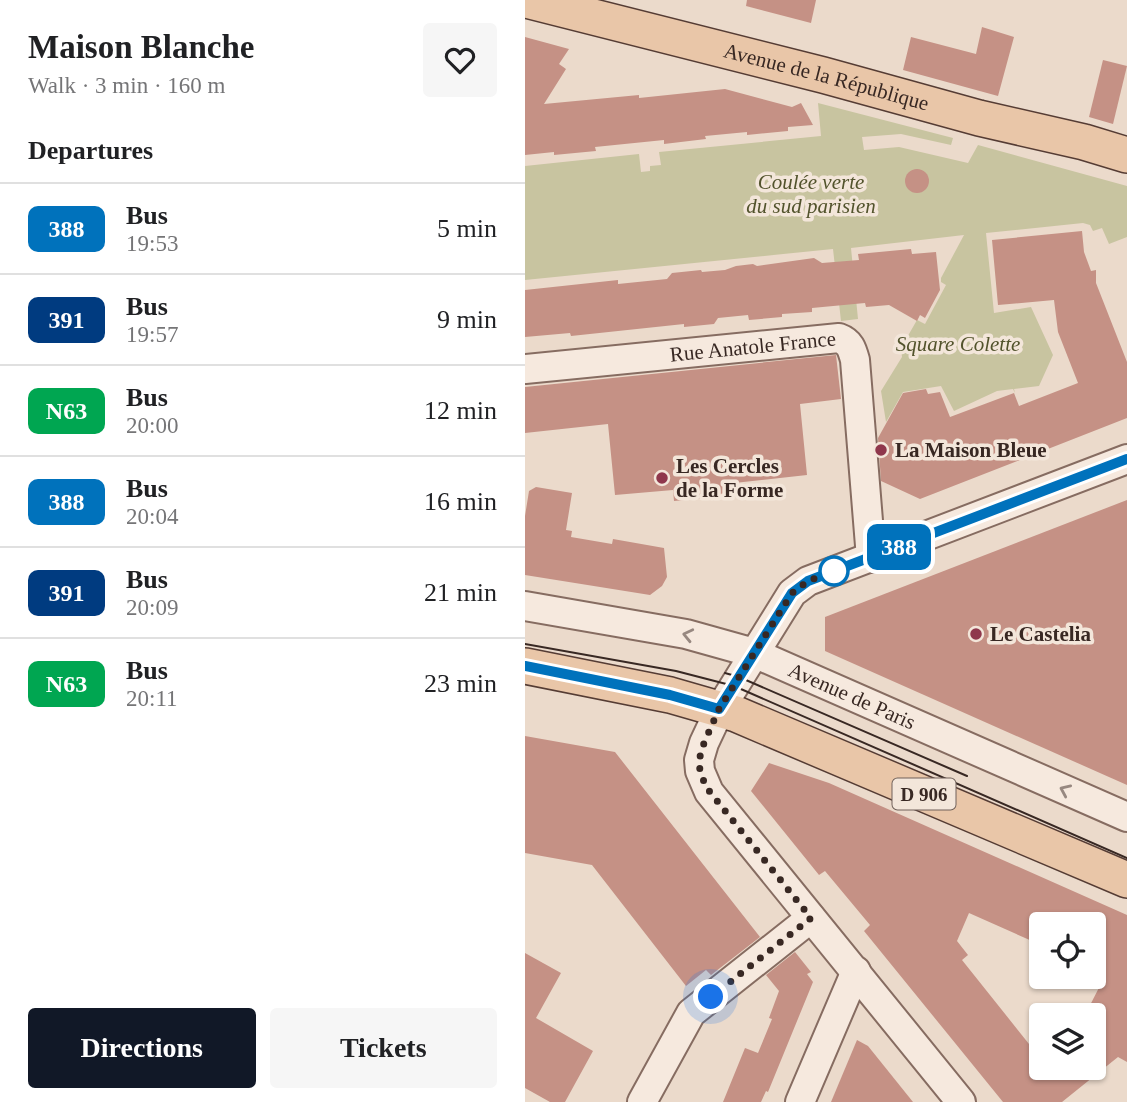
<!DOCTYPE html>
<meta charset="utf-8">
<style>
body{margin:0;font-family:Georgia,serif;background:#f6f6f6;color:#202124;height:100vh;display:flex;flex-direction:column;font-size:26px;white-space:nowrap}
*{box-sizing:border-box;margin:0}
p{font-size:23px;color:#757577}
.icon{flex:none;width:38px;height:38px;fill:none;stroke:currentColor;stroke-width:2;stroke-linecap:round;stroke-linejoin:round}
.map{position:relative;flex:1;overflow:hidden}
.drawer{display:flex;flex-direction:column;background:#fff;width:525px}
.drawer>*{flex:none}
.badge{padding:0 14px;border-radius:10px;font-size:24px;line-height:46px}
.controls{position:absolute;left:504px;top:912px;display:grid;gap:14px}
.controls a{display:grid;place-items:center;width:77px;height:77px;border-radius:7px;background:#fff;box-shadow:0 2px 5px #0004;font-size:35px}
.you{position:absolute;width:35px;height:35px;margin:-18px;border:5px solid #fff;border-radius:50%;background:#1a73e8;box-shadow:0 0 0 10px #1a73e833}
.map>.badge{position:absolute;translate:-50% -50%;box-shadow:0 0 0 4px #fff}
h2{padding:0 28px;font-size:26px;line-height:63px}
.round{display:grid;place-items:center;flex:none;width:74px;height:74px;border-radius:7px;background:#f6f6f6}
.summary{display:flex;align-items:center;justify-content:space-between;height:119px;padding:0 28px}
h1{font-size:33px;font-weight:700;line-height:52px}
.action{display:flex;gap:14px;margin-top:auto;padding:14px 28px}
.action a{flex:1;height:80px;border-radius:7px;background:#111827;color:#fff;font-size:28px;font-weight:700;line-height:80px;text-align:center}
.action a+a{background:#f6f6f6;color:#202124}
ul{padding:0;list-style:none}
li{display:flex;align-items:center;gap:21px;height:91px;padding:0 28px;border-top:2px solid #e0e0e0}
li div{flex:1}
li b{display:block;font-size:26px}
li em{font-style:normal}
li .badge{min-width:77px;font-weight:700;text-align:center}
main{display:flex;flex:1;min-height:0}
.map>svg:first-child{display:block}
.green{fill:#c8c4a0}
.building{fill:#c59185;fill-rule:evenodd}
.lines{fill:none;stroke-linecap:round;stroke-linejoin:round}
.minor-casing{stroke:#866c61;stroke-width:32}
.major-casing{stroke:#553c34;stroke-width:38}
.minor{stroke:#f6e9de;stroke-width:28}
.major{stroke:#e9c6a8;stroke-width:35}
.tram{stroke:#382823;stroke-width:2}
.oneway{stroke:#978880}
.line-casing{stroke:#fff;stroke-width:16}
.line{stroke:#0072bc;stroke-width:10}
.walk{stroke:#382823;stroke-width:7;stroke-dasharray:0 12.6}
.poi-dot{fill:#8f374c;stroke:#f3e6da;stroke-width:2.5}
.stop-dot{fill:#fff;stroke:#0072bc;stroke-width:3.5}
.labels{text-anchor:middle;stroke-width:7;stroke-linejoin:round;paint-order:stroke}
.shield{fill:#f3e6da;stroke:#70615a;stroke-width:2}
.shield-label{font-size:19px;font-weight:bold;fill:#382823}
.street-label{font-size:21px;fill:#382823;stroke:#f3e6da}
.park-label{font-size:21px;font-style:italic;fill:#52532c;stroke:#f3e6da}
.poi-label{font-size:21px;font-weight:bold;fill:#382823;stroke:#f3e6da;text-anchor:start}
</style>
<main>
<section class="drawer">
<div class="summary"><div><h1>Maison Blanche</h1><p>Walk · 3 min · 160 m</p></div><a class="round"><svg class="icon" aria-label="heart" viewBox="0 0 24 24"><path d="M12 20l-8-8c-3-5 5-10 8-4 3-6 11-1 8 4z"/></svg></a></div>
<h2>Departures</h2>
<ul>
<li><span class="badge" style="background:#0072bc;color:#fff">388</span><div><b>Bus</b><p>19:53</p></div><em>5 min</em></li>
<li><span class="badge" style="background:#003b80;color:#fff">391</span><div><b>Bus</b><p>19:57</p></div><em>9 min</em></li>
<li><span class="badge" style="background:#00a651;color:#fff">N63</span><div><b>Bus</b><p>20:00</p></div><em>12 min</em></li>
<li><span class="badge" style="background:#0072bc;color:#fff">388</span><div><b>Bus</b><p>20:04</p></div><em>16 min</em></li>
<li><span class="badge" style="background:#003b80;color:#fff">391</span><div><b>Bus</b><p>20:09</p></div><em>21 min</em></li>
<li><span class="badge" style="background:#00a651;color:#fff">N63</span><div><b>Bus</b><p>20:11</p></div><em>23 min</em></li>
</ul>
<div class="action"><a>Directions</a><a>Tickets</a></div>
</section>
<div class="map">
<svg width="602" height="1102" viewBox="0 0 602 1102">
<rect width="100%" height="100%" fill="#ebdacb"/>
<path class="green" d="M 293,103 L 428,138 L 426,145 L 376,134 L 337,137 L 339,150 L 374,147 L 443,163 L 453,145 L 602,186 L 602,237 L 584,244 L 577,228 L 568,231 L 565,225 L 558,223 L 461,233 L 469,313 L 506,307 L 528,355 L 514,386 L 489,389 L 490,393 L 488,389 L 472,391 L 429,411 L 416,386 L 378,392 L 361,422 L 356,391 L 377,357 L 376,348 L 392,320 L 400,324 L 421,285 L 416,282 L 416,278 L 439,235 L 326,248 L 333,319 L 316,321 L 308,249 L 0,280 L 0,166 L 114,154 L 116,172 L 125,171 L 125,166 L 136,165 L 134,152 L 296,136 Z"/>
<g class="building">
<path d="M 222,0 L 291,0 L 286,23 L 221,6 Z"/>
<path d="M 457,27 L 489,37 L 473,96 L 378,70 L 386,37 L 451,54 Z"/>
<path d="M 0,37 L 44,49 L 34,64 L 41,69 L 19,104 L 114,95 L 114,98 L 200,89 L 267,107 L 276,103 L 288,125 L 263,127 L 263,131 L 222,135 L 222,132 L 180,136 L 181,139 L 139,144 L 139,140 L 70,147 L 71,151 L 29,155 L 29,152 L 0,155 Z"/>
<path d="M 578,60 L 602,66 L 588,124 L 564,117 Z"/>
<circle cx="392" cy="181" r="12"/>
<path d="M 557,231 L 559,252 L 566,271 L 571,270 L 571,283 L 602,362 L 602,418 L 395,499 L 356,481 L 353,438 L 378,393 L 401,389 L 403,394 L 415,392 L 425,417 L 489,393 L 494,406 L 553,383 L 533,332 L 529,300 L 473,305 L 467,240 Z"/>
<path d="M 386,249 L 387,254 L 411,252 L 415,290 L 400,318 L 395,315 L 392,321 L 364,305 L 341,307 L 340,303 L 287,308 L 287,312 L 257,314 L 257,317 L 224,320 L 223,315 L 193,318 L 189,324 L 159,327 L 159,324 L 46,336 L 45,333 L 0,337 L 0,290 L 93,280 L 93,284 L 142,279 L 147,273 L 176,270 L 177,272 L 200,270 L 211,266 L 228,264 L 232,266 L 289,258 L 297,263 L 334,260 L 333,254 Z"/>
<path d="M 311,355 L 316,399 L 275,404 L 282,475 L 200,484 L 202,496 L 149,501 L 148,490 L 90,495 L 83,424 L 0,433 L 0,387 Z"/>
<path d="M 11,487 L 47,493 L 41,530 L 47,531 L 46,537 L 87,544 L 88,539 L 139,548 L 142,577 L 137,586 L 125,595 L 0,575 L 0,516 L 4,491 Z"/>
<path d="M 602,500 L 602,785 L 300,651 L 300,617 Z"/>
<path d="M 0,736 L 90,752 L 235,937 L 186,975 L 181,970 L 161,986 L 67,865 L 0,853 Z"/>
<path d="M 244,763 L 304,783 L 602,915 L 602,1062 L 593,1057 L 537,1102 L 478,1102 L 339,931 L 345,925 L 300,871 L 294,875 L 226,791 ZM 444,913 L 516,945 L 516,924 L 569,924 L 569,969 L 581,974 L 560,1015 L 569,1015 L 569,1068 L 516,1068 L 516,1059 L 437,960 L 443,955 L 432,941 Z"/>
<path d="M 270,952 L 286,972 L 282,974 L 288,982 L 243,1092 L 241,1091 L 236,1102 L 198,1102 L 220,1048 L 233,1053 L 247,1019 L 244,1018 L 254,991 L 241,975 Z"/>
<path d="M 0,953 L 36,973 L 11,1018 L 68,1051 L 40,1102 L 25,1102 L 0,1088 Z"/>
<path d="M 332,1040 L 343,1046 L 388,1102 L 306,1102 Z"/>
</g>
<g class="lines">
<g class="minor-casing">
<g id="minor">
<path id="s1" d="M 0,369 L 314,338 C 325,342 327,349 330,360 L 346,558"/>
<path id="s2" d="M 0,606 L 161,634 L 229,653 L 602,817"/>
<path d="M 117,1102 L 166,1013 L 286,918"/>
<path d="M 275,1102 L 331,971"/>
<path d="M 436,1102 L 184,792 L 175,771 L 174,760 L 179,743 L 195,709 L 267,593 L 283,581 L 602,459"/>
</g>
</g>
<g class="major-casing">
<g id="major">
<path id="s3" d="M 1,0 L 298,75 L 454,118 L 559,142 L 602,155"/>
<path d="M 0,666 L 145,695 L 211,714 L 602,880"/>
</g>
</g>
<use href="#minor" class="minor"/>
<use href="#major" class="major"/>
<g class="tram">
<path d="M 0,644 L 151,671 L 209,686 L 602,858"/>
<path d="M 200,673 L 214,677 L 442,776"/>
</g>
</g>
<defs><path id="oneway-chevron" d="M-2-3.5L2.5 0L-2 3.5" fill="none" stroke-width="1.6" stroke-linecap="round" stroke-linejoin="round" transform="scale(1.75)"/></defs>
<g class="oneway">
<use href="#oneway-chevron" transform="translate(163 635) rotate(-167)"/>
<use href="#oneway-chevron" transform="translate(540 790) rotate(-156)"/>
</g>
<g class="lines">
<g class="line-casing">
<path id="line" d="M 0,666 L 145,695 L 194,709 L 267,593 L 283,581 L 602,459"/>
</g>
<use href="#line" class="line"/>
<path class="walk" d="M 186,997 L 286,918 L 181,787 L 175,771 L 174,760 L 179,743 L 194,709 L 267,593 L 283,581 L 309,571"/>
</g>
<g class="poi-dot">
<circle cx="356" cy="450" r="7"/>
<circle cx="137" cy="478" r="7"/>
<circle cx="451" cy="634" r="7"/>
</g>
<circle class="stop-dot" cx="309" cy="571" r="14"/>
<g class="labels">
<rect class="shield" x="367.5" y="778.5" width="63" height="31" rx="5"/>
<g class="shield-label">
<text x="399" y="801">D 906</text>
</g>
<g class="street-label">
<text dy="7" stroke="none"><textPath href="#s3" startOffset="310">Avenue de la République</textPath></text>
<text dy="7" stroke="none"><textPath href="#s1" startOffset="229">Rue Anatole France</textPath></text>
<text dy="7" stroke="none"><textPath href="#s2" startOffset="341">Avenue de Paris</textPath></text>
</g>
<g class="park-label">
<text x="286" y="189">Coulée verte<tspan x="286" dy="24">du sud parisien</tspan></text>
<text x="433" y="351">Square Colette</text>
</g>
<g class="poi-label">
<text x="370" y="457">La Maison Bleue</text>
<text x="151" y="473">Les Cercles<tspan x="151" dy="24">de la Forme</tspan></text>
<text x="465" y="641">Le Castelia</text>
</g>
</g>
</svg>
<div class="controls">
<a><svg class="icon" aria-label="locate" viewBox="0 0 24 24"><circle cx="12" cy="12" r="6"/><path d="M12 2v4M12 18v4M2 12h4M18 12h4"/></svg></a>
<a><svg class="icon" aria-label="layers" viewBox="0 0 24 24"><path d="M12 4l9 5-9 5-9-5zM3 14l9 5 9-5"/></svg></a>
</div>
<div class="you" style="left:186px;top:997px"></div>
<b class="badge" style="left:374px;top:547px;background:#0072bc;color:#fff">388</b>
</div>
</main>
